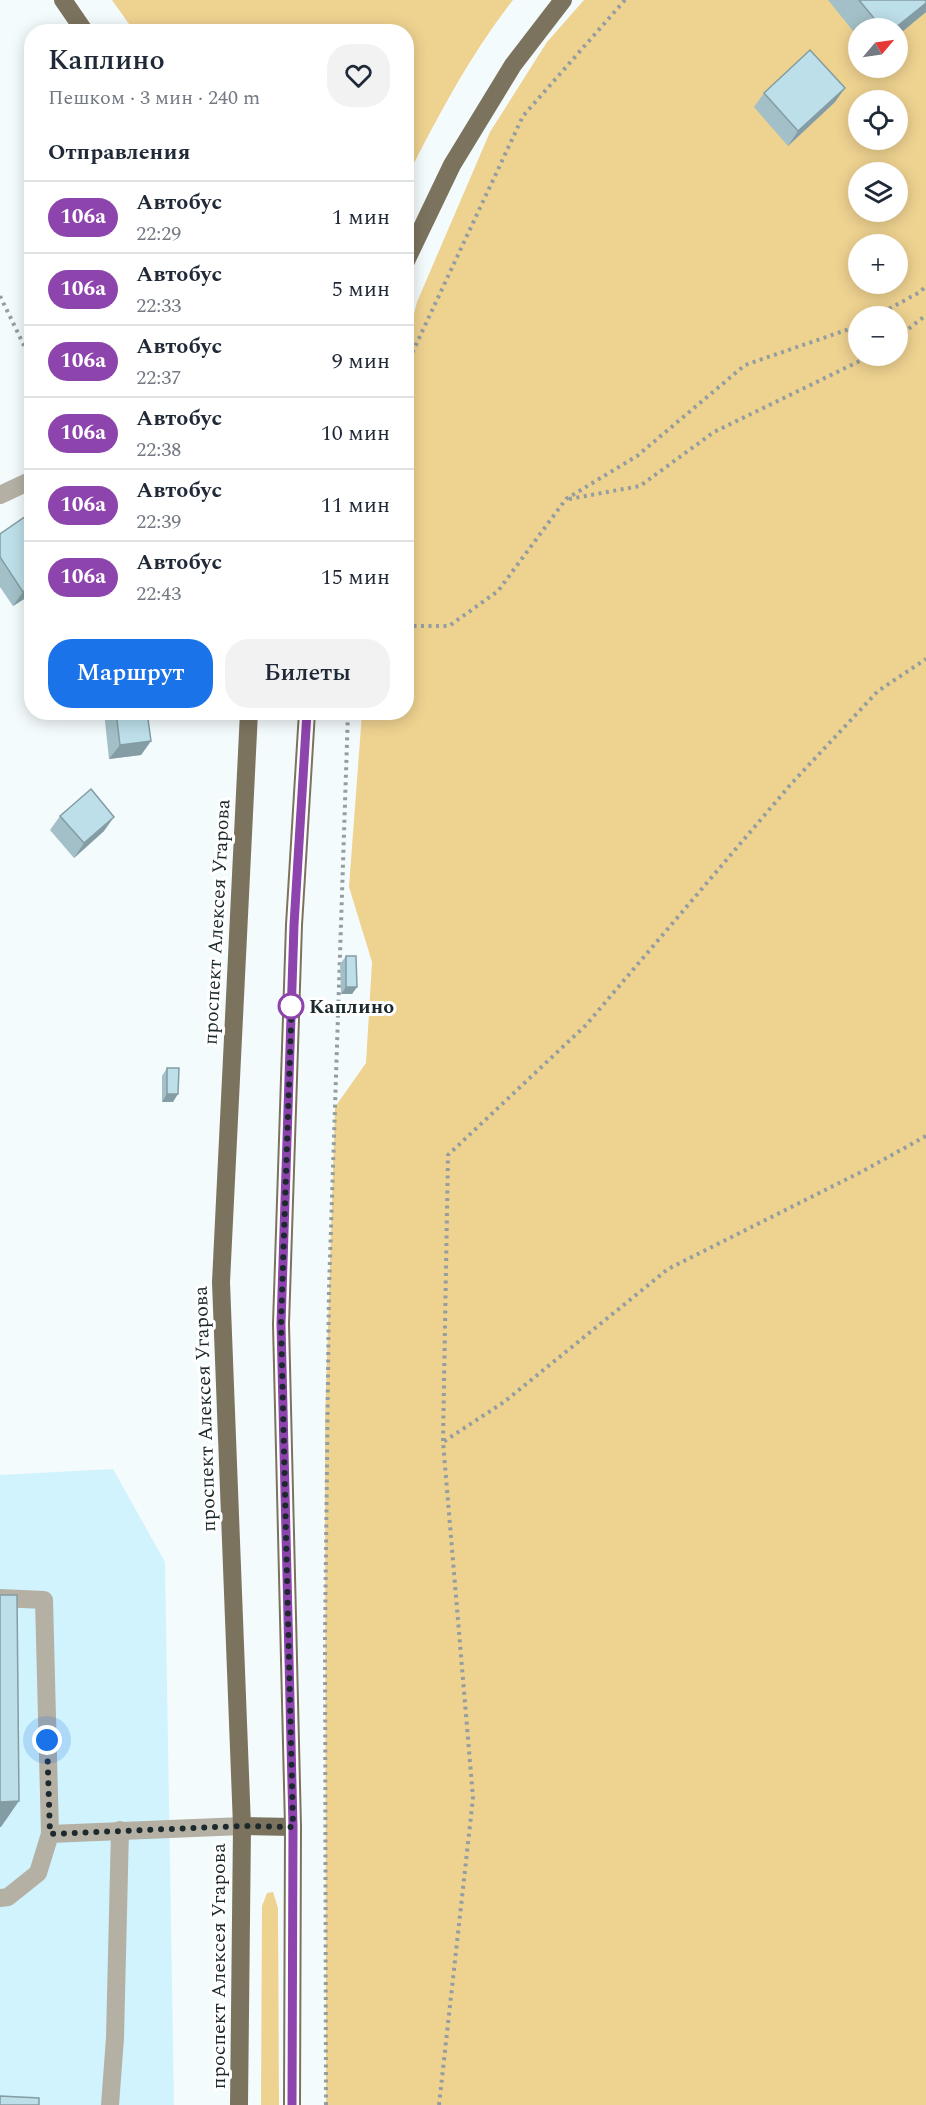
<!DOCTYPE html>
<html lang="ru">
<meta charset="utf-8">
<style>
body{margin:0;font-family:Spectral,serif;background:#f2f2f3;color:#1f2937;height:100vh;display:flex;flex-direction:column;font-size:22px;white-space:nowrap}
*{box-sizing:border-box;margin:0}
p{font-size:20px;color:#747a83}
.icon{flex:none;width:33px;height:33px;fill:none;stroke:currentColor;stroke-width:2;stroke-linecap:round;stroke-linejoin:round}
.map{position:relative;flex:1;overflow:hidden}
.details{position:absolute;left:24px;top:24px;width:390px;height:696px;display:flex;flex-direction:column;background:#fff;border-radius:24px;box-shadow:0 3px 15px #0003}
.details>*{flex:none}
.badge{padding:0 12px;border-radius:20px;font-size:21px;line-height:39px}
.needle{width:39px;rotate:61deg}
.buttons{position:absolute;left:848px;top:18px;display:grid;gap:12px}
.buttons a{display:grid;place-items:center;width:60px;height:60px;border-radius:50%;background:#fff;box-shadow:0 3px 15px #0003;font-size:30px}
.you{position:absolute;width:30px;height:30px;margin:-15px;border:4px solid #fff;border-radius:50%;background:#1a73e8;box-shadow:0 0 0 9px #1a73e833}
.map>.badge{position:absolute;translate:-50% -50%;box-shadow:0 0 0 3px #fff}
h2{padding:0 24px;font-size:22px;line-height:54px}
.round{display:grid;place-items:center;flex:none;width:63px;height:63px;border-radius:24px;background:#f2f2f3}
.headline{display:flex;align-items:center;justify-content:space-between;height:102px;padding:0 24px}
h1{font-size:28px;font-weight:600;line-height:45px}
.button{display:flex;gap:12px;margin-top:auto;padding:12px 24px}
.button a{flex:1;height:69px;border-radius:24px;background:#1a73e8;color:#fff;font-size:24px;font-weight:600;line-height:69px;text-align:center}
.button a+a{background:#f2f2f3;color:#1f2937}
ul{padding:0;list-style:none}
li{display:flex;align-items:center;gap:18px;height:72px;padding:0 24px;border-top:2px solid #e0e1e3}
li div{flex:1}
li b{display:block;font-size:22px}
li em{font-style:normal}
li .badge{min-width:66px;font-weight:700;text-align:center}
.map>svg:first-child{display:block}
.built{fill:#d1f3fd}
.green{fill:#eed290;fill-rule:evenodd}
.lines{fill:none;stroke-linecap:round;stroke-linejoin:round}
.path{stroke:#949ea1;stroke-width:4;stroke-dasharray:3 4.5;stroke-linecap:butt}
.minor{stroke:#b5b0a4;stroke-width:18}
.major{stroke:#7c735e;stroke-width:18}
.wall{fill:#a3c0c8}
.shaded-wall{fill:#849ca3}
.building{fill:#bddfe9;stroke:#849ca3;stroke-width:1.5}
.line-casing{stroke:#fff;stroke-width:14}
.line{stroke:#8e44ad;stroke-width:9}
.walk{stroke:#1c292d;stroke-width:6;stroke-dasharray:0 10.8}
.stop-dot{fill:#fff;stroke:#8e44ad;stroke-width:3}
.labels{text-anchor:middle;stroke-width:6;stroke-linejoin:round;paint-order:stroke}
.street-label{font-size:20px;fill:#1c292d;stroke:#fff}
.stop-label{font-size:20px;font-weight:bold;fill:#1c292d;stroke:#fff;text-anchor:start}
</style>
<div class="map">
<svg width="926" height="2105" viewBox="0 0 926 2105">
<rect width="100%" height="100%" fill="#f4fbfd"/>
<path class="built" d="M 113,1469 L 165,1562 L 174,2105 L 0,2105 L 0,1475 Z"/>
<g class="green">
<path d="M 112,0 L 513,0 C 470,55 438,116 407,177 L 406,32 L 134,31 Z"/>
<path d="M 584,0 L 926,0 L 926,2105 L 326,2105 L 325,1419 L 335,1107 L 366,1063 L 372,962 L 349,887 L 362,713 L 406,712 L 406,346 L 417,302 L 490,132 L 547,42 ZM 858,28 L 897,28 L 897,68 L 858,68 ZM 858,100 L 897,100 L 897,140 L 858,140 ZM 858,172 L 897,172 L 897,212 L 858,212 ZM 858,244 L 897,244 L 897,284 L 858,284 ZM 858,316 L 897,316 L 897,356 L 858,356 Z"/>
<path d="M 273,1892 L 278,1908 L 279,2105 L 261,2105 L 262,1906 L 267,1893 Z"/>
</g>
<g class="lines">
<g class="path">
<path d="M 0,296 L 32,362"/>
<path d="M 876,316 L 920,292 L 926,286"/>
<path d="M 897,338 L 926,315"/>
<path d="M 406,366 L 523,116 L 625,0"/>
<path d="M 569,499 L 640,486 L 714,432 L 870,356"/>
<path d="M 406,626 L 449,626 L 498,591 L 566,499 L 637,456 L 745,365 L 858,326"/>
<path d="M 443,1441 L 448,1155 L 586,1025 L 791,784 L 878,691 L 926,659"/>
<path d="M 326,2105 L 325,1637 L 329,1289 L 348,712"/>
<path d="M 439,2105 L 473,1798 L 443,1442 L 504,1402 L 668,1269 L 863,1171 L 926,1136"/>
</g>
<g class="minor">
<path d="M 0,495 L 32,480"/>
<path d="M 0,1598 L 44,1600 L 50,1834 L 38,1873 L 8,1897 L 0,1898"/>
<path d="M 50,1834 L 242,1826"/>
<path d="M 110,2105 L 115,2038 L 120,1830"/>
</g>
<g class="major">
<path d="M 63,0 L 85,32"/>
<path d="M 406,261 L 452,165 L 513,65 L 563,0"/>
<path d="M 242,1826 L 293,1827"/>
<path d="M 239,2105 L 242,1826 L 221,1282 L 249,712"/>
<path d="M 292,2105 L 293,1827 L 281,1324 L 294,925 L 307,712"/>
</g>
</g>
<g class="wall">
<path d="M 828,0 L 926,0 L 926,12 L 897,36 L 897,28 L 858,28 L 858,37 Z"/>
<path d="M 764,93 L 835,102 L 788,146 L 754,107 Z"/>
<path d="M 0,534 L 32,594 L 13,606 L 0,587 Z"/>
<path d="M 104,712 L 147,712 L 151,741 L 141,755 L 109,759 Z"/>
<path d="M 60,816 L 104,831 L 74,858 L 50,830 Z"/>
<path d="M 346,956 L 357,987 L 352,994 L 341,994 L 340,964 Z"/>
<path d="M 167,1068 L 173,1102 L 162,1102 L 162,1076 Z"/>
</g>
<g class="shaded-wall">
<path d="M 926,3 L 926,12 L 897,36 L 897,28 L 895,28 Z"/>
<path d="M 845,88 L 835,102 L 788,146 L 798,131 Z"/>
<path d="M 32,587 L 32,594 L 13,606 L 23,592 Z"/>
<path d="M 151,741 L 141,755 L 109,759 L 120,745 Z"/>
<path d="M 114,817 L 104,831 L 74,858 L 84,843 Z"/>
<path d="M 346,987 L 357,987 L 352,994 L 341,994 Z"/>
<path d="M 167,1094 L 178,1094 L 173,1102 L 162,1102 Z"/>
<path d="M 19,1801 L 1,1827 L 0,1827 L 0,1802 Z"/>
</g>
<g class="building">
<path d="M 859,0 L 926,0 L 926,3 L 895,28 L 882,28 Z"/>
<path d="M 810,50 L 845,88 L 798,131 L 764,93 Z"/>
<path d="M 32,512 L 32,587 L 23,592 L 0,557 L 0,534 Z"/>
<path d="M 116,712 L 147,712 L 151,741 L 120,745 Z"/>
<path d="M 91,789 L 114,817 L 84,843 L 60,816 Z"/>
<path d="M 346,956 L 356,956 L 357,987 L 346,987 Z"/>
<path d="M 167,1068 L 179,1068 L 178,1094 L 167,1094 Z"/>
<path d="M 0,1595 L 17,1595 L 19,1801 L 0,1802 Z"/>
<path d="M 0,2096 L 39,2098 L 39,2105 L 0,2105 Z"/>
</g>
<g class="lines">
<g class="line-casing">
<path id="line" d="M 292,2105 L 293,1827 L 281,1324 L 294,925 L 307,712"/>
</g>
<use href="#line" class="line"/>
<path class="walk" d="M 47,1740 L 50,1834 L 242,1826 L 293,1827 L 281,1324 L 292,995 L 291,1006"/>
</g>
<circle class="stop-dot" cx="291" cy="1006" r="12"/>
<g class="labels">
<g class="street-label">
<text transform="translate(216 922) rotate(-87)" y="7">проспект Алексея Угарова</text>
<text transform="translate(204 1409) rotate(-92)" y="7">проспект Алексея Угарова</text>
<text transform="translate(218 1966) rotate(-90)" y="7">проспект Алексея Угарова</text>
</g>
<g class="stop-label">
<text x="309" y="1013">Каплино</text>
</g>
</g>
</svg>
<div class="buttons">
<a><svg class="needle" viewBox="-14 -14 28 28"><path d="M0-13l5 13h-10z" fill="#e53935"/><path d="M0 13l5-13h-10z" fill="#747a83"/></svg></a>
<a><svg class="icon" aria-label="locate" viewBox="0 0 24 24"><circle cx="12" cy="12" r="6"/><path d="M12 2v4M12 18v4M2 12h4M18 12h4"/></svg></a>
<a><svg class="icon" aria-label="layers" viewBox="0 0 24 24"><path d="M12 4l9 5-9 5-9-5zM3 14l9 5 9-5"/></svg></a>
<a>+</a>
<a>−</a>
</div>
<div class="you" style="left:47px;top:1740px"></div>
<section class="details">
<div class="headline"><div><h1>Каплино</h1><p>Пешком · 3 мин · 240 m</p></div><a class="round"><svg class="icon" aria-label="heart" viewBox="0 0 24 24"><path d="M12 20l-8-8c-3-5 5-10 8-4 3-6 11-1 8 4z"/></svg></a></div>
<h2>Отправления</h2>
<ul>
<li><span class="badge" style="background:#8e44ad;color:#fff">106а</span><div><b>Автобус</b><p>22:29</p></div><em>1 мин</em></li>
<li><span class="badge" style="background:#8e44ad;color:#fff">106а</span><div><b>Автобус</b><p>22:33</p></div><em>5 мин</em></li>
<li><span class="badge" style="background:#8e44ad;color:#fff">106а</span><div><b>Автобус</b><p>22:37</p></div><em>9 мин</em></li>
<li><span class="badge" style="background:#8e44ad;color:#fff">106а</span><div><b>Автобус</b><p>22:38</p></div><em>10 мин</em></li>
<li><span class="badge" style="background:#8e44ad;color:#fff">106а</span><div><b>Автобус</b><p>22:39</p></div><em>11 мин</em></li>
<li><span class="badge" style="background:#8e44ad;color:#fff">106а</span><div><b>Автобус</b><p>22:43</p></div><em>15 мин</em></li>
</ul>
<div class="button"><a>Маршрут</a><a>Билеты</a></div>
</section>
</div>
